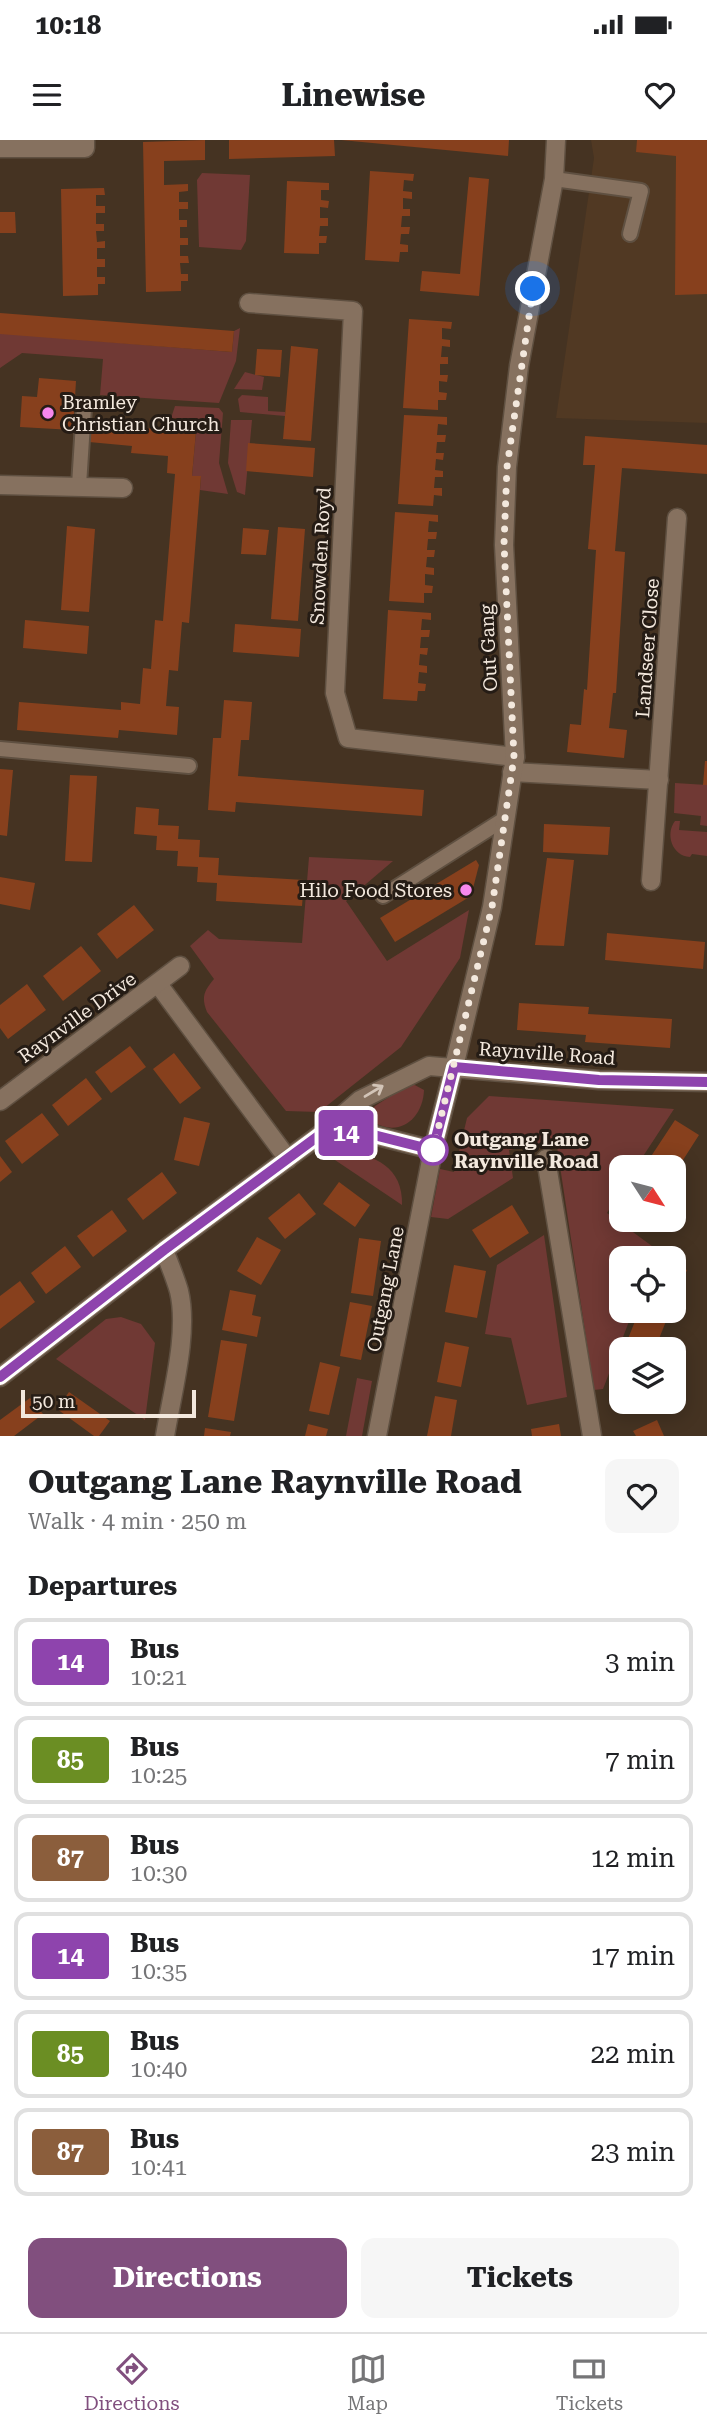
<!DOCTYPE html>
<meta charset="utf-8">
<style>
body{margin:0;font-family:"Roboto Serif",serif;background:#f6f6f6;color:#202124;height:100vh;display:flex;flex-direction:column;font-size:26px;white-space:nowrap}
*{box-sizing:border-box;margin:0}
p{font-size:23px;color:#757577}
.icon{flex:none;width:38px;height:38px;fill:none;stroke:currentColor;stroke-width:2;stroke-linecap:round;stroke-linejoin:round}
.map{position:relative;height:1296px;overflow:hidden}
.side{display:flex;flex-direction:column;background:#fff;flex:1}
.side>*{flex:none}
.badge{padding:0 14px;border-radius:5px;font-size:24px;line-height:46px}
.needle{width:46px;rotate:126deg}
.fabs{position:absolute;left:609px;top:1015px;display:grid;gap:14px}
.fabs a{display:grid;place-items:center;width:77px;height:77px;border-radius:14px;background:#fff;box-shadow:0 4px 18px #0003;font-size:35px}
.scale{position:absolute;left:21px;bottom:18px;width:175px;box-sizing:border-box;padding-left:7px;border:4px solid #f3e8dd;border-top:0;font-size:19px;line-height:24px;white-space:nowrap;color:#f3e8dd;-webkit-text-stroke:5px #251c15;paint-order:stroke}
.you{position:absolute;width:35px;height:35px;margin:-18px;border:5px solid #fff;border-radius:50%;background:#1a73e8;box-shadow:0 0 0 10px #1a73e833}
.map>.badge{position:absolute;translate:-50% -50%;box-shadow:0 0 0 4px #fff}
h2{padding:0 28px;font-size:26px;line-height:63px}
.round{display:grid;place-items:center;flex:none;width:74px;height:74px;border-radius:14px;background:#f6f6f6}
.headline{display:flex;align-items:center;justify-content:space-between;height:119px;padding:0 28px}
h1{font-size:33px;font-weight:700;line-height:52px}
.button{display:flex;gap:14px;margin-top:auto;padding:14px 28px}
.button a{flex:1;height:80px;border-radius:14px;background:#814f7e;color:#fff;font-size:28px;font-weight:700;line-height:80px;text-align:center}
.button a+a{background:#f6f6f6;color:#202124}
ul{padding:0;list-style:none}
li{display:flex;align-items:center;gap:21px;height:88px;margin:0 14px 10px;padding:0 14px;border:4px solid #e0e0e0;border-radius:14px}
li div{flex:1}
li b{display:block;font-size:26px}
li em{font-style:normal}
li .badge{min-width:77px;font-weight:700;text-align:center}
.status{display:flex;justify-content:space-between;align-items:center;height:49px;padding:0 35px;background:#fff;direction:ltr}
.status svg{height:19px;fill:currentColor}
header{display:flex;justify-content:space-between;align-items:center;height:91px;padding:0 28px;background:#fff;font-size:32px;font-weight:700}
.menu{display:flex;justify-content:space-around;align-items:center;height:98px;border-top:2px solid #e0e0e0;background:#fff;font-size:19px;color:#757577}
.menu a{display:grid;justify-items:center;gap:4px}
.menu .on{color:#814f7e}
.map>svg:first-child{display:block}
.built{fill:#513923}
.green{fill:#703934}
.building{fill:#87401d}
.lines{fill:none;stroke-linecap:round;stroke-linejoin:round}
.service-casing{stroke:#5f5041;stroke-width:18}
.minor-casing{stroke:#5f5041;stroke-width:21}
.tertiary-casing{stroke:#5f5041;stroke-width:21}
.service{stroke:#86715f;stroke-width:14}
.minor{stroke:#86715f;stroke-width:18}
.tertiary{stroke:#86715f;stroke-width:18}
.oneway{stroke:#d2c4b7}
.line-casing{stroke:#fff;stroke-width:16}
.line{stroke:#8e44ad;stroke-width:10}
.walk{stroke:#f3e8dd;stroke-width:7;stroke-dasharray:0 12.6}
.poi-dot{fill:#f788ec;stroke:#251c15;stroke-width:2.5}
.stop-dot{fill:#fff;stroke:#8e44ad;stroke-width:3.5}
.labels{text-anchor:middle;stroke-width:6;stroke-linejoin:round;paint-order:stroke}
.poi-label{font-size:19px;fill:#f3e8dd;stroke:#251c15;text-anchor:start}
.street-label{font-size:19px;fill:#f3e8dd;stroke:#251c15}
.stop-label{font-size:19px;font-weight:bold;fill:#f3e8dd;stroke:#251c15;text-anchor:start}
</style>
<div class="status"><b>10:18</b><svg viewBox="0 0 49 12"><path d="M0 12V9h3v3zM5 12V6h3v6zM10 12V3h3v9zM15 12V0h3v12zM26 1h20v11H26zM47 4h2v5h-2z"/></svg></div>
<header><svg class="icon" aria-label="menu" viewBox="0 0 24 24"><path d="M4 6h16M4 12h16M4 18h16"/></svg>Linewise<svg class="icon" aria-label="heart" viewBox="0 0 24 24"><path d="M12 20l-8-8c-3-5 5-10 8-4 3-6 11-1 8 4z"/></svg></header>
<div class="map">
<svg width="707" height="1296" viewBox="0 0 707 1296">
<rect width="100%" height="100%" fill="#453322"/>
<path class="built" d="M 591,0 L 707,0 L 707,283 L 556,278 L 594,18 Z"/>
<g class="green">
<path d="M 202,33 L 250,35 L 246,101 L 241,110 L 199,107 L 197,40 Z"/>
<path d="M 240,188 L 236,221 L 219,263 L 100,255 L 103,219 L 22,213 L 0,228 L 0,193 L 232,212 L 234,191 Z"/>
<path d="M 245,232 L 264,237 L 262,250 L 234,249 Z"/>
<path d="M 242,255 L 268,257 L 268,271 L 285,272 L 285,276 L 240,272 L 238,259 Z"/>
<path d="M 175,266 L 219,268 L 223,273 L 219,323 L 228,354 L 200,350 L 201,336 L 192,336 L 197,280 L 171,278 Z"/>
<path d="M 231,280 L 252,280 L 245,355 L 237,352 L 228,323 Z"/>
<path d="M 675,643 L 707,645 L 707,686 L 700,685 L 701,676 L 674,673 Z"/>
<path d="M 675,681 L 680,681 L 679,690 L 707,692 L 707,716 L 692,714 L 690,717 C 672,716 665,694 675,681 Z"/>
<path d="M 309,717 L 393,721 L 346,761 L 387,821 L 469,770 L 460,818 L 401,907 L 319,972 L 286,971 L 207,872 C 201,857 204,851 214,839 L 190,806 L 208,790 L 219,799 L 302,803 Z"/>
<path d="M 411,943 L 424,950 C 423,978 400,998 373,982 L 371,971 L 375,966 Z"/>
<path d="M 489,956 L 674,969 L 636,1027 L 621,1027 L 621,1050 L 607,1073 L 656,1109 L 653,1118 L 621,1118 L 621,1171 L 633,1171 L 603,1249 L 594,1250 L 556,1000 L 509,1010 L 513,1038 L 448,1079 L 431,1077 L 440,1029 L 454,1032 L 467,978 Z"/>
<path d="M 342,1011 C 375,1015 403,1027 402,1065 L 326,1014 Z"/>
<path d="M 544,1095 L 567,1257 L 527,1265 L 511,1198 L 485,1194 L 497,1125 Z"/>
<path d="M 121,1177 L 141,1184 L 155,1203 L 145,1280 L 56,1219 L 106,1179 Z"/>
<path d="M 357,1238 L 372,1241 L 362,1296 L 346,1296 Z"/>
</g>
<g class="building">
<path d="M 205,0 L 205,20 L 164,21 L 164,45 L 188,44 L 188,51 L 179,52 L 179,62 L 188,62 L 188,69 L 179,69 L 179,80 L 187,80 L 187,87 L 180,87 L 180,98 L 188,98 L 188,105 L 180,105 L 180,116 L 188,116 L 189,123 L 180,123 L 181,134 L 188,134 L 188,141 L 181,141 L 181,151 L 146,152 L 143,2 Z"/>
<path d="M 229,0 L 334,0 L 335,16 L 229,19 Z"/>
<path d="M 341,0 L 509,0 L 508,16 Z"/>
<path d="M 637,0 L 707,0 L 707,154 L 675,155 L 676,16 L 636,12 Z"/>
<path d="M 370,31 L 414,34 L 413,41 L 404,40 L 403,51 L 412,52 L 412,59 L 403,58 L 403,69 L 410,69 L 410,76 L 402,76 L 401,87 L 410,87 L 409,94 L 401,94 L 400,104 L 408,105 L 408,112 L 400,112 L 399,122 L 365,120 Z"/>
<path d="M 469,37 L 489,39 L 479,156 L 420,151 L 422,131 L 460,134 Z"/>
<path d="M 287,41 L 329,43 L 329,50 L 321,50 L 321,60 L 329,61 L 328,68 L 320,67 L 320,78 L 328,78 L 328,86 L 320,86 L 319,96 L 327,96 L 326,103 L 319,103 L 319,114 L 284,113 Z"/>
<path d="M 104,48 L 105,55 L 96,55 L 96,66 L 105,66 L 105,73 L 96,73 L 96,84 L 104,84 L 104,91 L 96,91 L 97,102 L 105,101 L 105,108 L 97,108 L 97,119 L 105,119 L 105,127 L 97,127 L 97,137 L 105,137 L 105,144 L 98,144 L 98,155 L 63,156 L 61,49 Z"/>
<path d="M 0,72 L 15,72 L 16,93 L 0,93 Z"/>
<path d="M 0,173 L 234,191 L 232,212 L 0,194 Z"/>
<path d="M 409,179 L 452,182 L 451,189 L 442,188 L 442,199 L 450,200 L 450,207 L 442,206 L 441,217 L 448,217 L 448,224 L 440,224 L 440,235 L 448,235 L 447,242 L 439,241 L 439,252 L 447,253 L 446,260 L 438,260 L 438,270 L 403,268 Z"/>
<path d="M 291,206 L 318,209 L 311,301 L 283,299 Z"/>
<path d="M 257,209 L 282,210 L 280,237 L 255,235 Z"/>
<path d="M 39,238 L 76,241 L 73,290 L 20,287 L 22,256 L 37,257 Z"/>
<path d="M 404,275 L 447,277 L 447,285 L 438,284 L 437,295 L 446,295 L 445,302 L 437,302 L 436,313 L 444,313 L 443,320 L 436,319 L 435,330 L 443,331 L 443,337 L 435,337 L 434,348 L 442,348 L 442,356 L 434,355 L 433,366 L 398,364 Z"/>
<path d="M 91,278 L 134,281 L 133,287 L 170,290 L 171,278 L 197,280 L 192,336 L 201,336 L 189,483 L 182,482 L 178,531 L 169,530 L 166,566 L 179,567 L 177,595 L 119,590 L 118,598 L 17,590 L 19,562 L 121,570 L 121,562 L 140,564 L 143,528 L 151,529 L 155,480 L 163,481 L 175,334 L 167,333 L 168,316 L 131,313 L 132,306 L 89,302 Z"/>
<path d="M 585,296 L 707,305 L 707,334 L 622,328 L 615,411 L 625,412 L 616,553 L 613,553 L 609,588 L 627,590 L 624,618 L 567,612 L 570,584 L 581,585 L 584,549 L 587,550 L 596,410 L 588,409 L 595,325 L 583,325 Z"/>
<path d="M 248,303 L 315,308 L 313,337 L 246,331 Z"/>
<path d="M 395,372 L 438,375 L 438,382 L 429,381 L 428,392 L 437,392 L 436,399 L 428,399 L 427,410 L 435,410 L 434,417 L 427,417 L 426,427 L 434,428 L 434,435 L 425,434 L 425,445 L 433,446 L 432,453 L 424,453 L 424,463 L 389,461 Z"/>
<path d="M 67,386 L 95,389 L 89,472 L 61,470 Z"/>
<path d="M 278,387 L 305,389 L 298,481 L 271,479 Z"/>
<path d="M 243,388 L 269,390 L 266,415 L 241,414 Z"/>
<path d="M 388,470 L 431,473 L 431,480 L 422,479 L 421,490 L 430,490 L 429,497 L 421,497 L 420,508 L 428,508 L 427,515 L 420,514 L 419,525 L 427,526 L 427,533 L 419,532 L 418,543 L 426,544 L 425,551 L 418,551 L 417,561 L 383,559 Z"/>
<path d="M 25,480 L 89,486 L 87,514 L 23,508 Z"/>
<path d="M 235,484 L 301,489 L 299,517 L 233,512 Z"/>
<path d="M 224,560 L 252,562 L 249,600 L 241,600 L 238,636 L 424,650 L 422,676 L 236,662 L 235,672 L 208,670 L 213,598 L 221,598 Z"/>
<path d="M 705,621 L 707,621 L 707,645 L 703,645 Z"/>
<path d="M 0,629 L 13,630 L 7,696 L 0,695 Z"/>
<path d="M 70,635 L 97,636 L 92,722 L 65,721 Z"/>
<path d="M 136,667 L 159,669 L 158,685 L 179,686 L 178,699 L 200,700 L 199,717 L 219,718 L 218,735 L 304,740 L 302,766 L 216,761 L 217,743 L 197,742 L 198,727 L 177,726 L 178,711 L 156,710 L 157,696 L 134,694 Z"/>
<path d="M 544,684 L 610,687 L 608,715 L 543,712 Z"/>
<path d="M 547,718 L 574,720 L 564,806 L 535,805 Z"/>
<path d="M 476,720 L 479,725 L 471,756 L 395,802 L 380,778 Z"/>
<path d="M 0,737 L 35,743 L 30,770 L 0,764 Z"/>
<path d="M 134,765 L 154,790 L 117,819 L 97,794 Z"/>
<path d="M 607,793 L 705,802 L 703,829 L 605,820 Z"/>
<path d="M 81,806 L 101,831 L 63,861 L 43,836 Z"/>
<path d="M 27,844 L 46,870 L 8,899 L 0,888 L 0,865 Z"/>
<path d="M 519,863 L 589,867 L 588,874 L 672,879 L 670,908 L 585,902 L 586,895 L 517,890 Z"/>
<path d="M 130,906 L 146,927 L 111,953 L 95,932 Z"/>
<path d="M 174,913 L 201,948 L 180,964 L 153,929 Z"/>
<path d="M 86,938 L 102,959 L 68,986 L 52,965 Z"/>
<path d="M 42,973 L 59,995 L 22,1024 L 5,1001 Z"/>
<path d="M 184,977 L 210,983 L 199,1026 L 174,1020 Z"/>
<path d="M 675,980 L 699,995 L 674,1034 L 674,1027 L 644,1027 Z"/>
<path d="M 0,1016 L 12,1032 L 0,1042 Z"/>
<path d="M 162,1032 L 177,1053 L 143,1080 L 127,1059 Z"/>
<path d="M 339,1042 L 370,1065 L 355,1087 L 323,1064 Z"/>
<path d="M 299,1053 L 316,1074 L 285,1099 L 268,1078 Z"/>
<path d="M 621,1062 L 621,1078 L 614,1073 Z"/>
<path d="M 512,1065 L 529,1093 L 490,1118 L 472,1090 Z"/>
<path d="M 112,1070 L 127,1091 L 93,1117 L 77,1096 Z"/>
<path d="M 624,1080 L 644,1080 L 638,1089 Z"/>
<path d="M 257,1097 L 281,1110 L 261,1145 L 237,1131 Z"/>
<path d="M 359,1098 L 381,1101 L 373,1156 L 351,1153 Z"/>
<path d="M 65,1106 L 81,1127 L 46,1154 L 31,1133 Z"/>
<path d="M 674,1124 L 687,1130 L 674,1162 Z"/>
<path d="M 454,1125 L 486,1131 L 477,1178 L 445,1172 Z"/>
<path d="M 20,1141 L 35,1162 L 0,1189 L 0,1156 Z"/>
<path d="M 230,1150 L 256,1155 L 252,1175 L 261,1177 L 257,1197 L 222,1190 Z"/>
<path d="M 350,1162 L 372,1166 L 361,1220 L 340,1216 Z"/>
<path d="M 639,1171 L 670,1171 L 655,1209 L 624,1209 Z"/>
<path d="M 221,1200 L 247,1204 L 234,1281 L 208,1277 Z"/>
<path d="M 445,1202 L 469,1207 L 461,1247 L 437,1242 Z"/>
<path d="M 320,1222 L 340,1227 L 329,1275 L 309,1271 Z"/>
<path d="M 69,1252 L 110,1281 L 99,1296 L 94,1296 L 57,1269 Z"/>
<path d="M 435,1256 L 457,1260 L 451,1296 L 427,1296 Z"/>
<path d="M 30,1258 L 43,1274 L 14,1296 L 0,1296 L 0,1280 Z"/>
<path d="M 657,1280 L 664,1296 L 636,1296 L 633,1291 Z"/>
<path d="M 308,1284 L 328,1289 L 326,1296 L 305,1296 Z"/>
<path d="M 559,1284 L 561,1296 L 532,1296 L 531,1289 Z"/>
<path d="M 205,1288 L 231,1292 L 230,1296 L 204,1296 Z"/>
</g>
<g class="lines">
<g class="service-casing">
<g id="service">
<path d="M 554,39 L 641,51 L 630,94"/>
<path d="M 79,345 L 84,268"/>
<path d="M 0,609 L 189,626"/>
<path d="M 383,756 L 506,678"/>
</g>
</g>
<g class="minor-casing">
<g id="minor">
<path d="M 0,8 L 85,8 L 85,0"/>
<path d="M 249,163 L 353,171 L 335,553 L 348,598 L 515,617"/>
<path d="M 0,345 L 123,348"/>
<path d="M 512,632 L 659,640"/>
<path d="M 651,741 L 677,378"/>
<path d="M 158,844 L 288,1019"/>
<path d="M 454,927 L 492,767 L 515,617 L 504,405 L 507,327 L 519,226 L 554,39 L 556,0"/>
<path d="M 0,961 L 180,826"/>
<path d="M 546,1019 L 592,1296"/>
<path d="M 164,1110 C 169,1123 175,1137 179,1151 C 189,1193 172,1253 165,1296"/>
<path d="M 377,1296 L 433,1010"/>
</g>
</g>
<g class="tertiary-casing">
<g id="tertiary">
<path d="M 321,994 L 362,992 L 433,1010 L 454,927"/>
<path d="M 0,1237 L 164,1110 L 321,994 L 360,960 L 429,926 L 599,940 L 707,942"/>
</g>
</g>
<use href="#service" class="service"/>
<use href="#minor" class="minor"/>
<use href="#tertiary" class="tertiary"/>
</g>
<defs><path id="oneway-shaft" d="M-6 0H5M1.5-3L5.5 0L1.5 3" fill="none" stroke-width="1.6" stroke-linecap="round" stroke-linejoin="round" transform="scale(1.75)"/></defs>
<use class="oneway" href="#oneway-shaft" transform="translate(374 951) rotate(-31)"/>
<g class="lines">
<g class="line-casing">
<path id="line" d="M 0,1237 L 164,1110 L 321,994 L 362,992 L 433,1010 L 454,927 L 599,940 L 707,942"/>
</g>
<use href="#line" class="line"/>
<path class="walk" d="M 433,1010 L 492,767 L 514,617 L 504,404 L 507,327 L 533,149"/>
</g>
<g class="poi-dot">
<circle cx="48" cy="273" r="7"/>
<circle cx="466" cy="750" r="7"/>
</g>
<circle class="stop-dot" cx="433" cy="1010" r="14"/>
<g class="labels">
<g class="poi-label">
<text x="62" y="269">Bramley<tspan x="62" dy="22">Christian Church</tspan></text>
<text x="452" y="757" text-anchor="end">Hilo Food Stores</text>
</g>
<g class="street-label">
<text transform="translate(320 416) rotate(-87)" y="7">Snowden Royd</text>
<text transform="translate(488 508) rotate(-93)" y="7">Out Gang</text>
<text transform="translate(647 508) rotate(-86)" y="7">Landseer Close</text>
<text transform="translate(77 877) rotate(-36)" y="7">Raynville Drive</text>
<text transform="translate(547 913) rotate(4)" y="7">Raynville Road</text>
<text transform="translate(385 1149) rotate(-79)" y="7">Outgang Lane</text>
</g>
<g class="stop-label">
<text x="454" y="1006">Outgang Lane<tspan x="454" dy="22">Raynville Road</tspan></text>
</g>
</g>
</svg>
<div class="fabs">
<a><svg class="needle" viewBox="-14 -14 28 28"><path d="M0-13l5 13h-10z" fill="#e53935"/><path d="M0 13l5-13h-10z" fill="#757577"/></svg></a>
<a><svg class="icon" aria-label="locate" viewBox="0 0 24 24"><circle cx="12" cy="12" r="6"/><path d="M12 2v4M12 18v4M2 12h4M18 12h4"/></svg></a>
<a><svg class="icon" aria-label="layers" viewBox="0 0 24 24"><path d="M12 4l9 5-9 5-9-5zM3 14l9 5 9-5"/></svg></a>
</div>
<div class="scale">50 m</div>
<div class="you" style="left:533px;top:149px"></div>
<b class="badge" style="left:346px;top:993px;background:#8e44ad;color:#fff">14</b>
</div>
<section class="side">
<div class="headline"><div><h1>Outgang Lane Raynville Road</h1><p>Walk · 4 min · 250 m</p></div><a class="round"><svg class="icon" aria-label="heart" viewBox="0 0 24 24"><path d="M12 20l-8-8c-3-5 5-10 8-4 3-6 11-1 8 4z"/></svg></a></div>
<h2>Departures</h2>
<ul>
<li><span class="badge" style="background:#8e44ad;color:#fff">14</span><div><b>Bus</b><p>10:21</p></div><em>3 min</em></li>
<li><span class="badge" style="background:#6b8e23;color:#fff">85</span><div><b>Bus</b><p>10:25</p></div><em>7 min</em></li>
<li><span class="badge" style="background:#8b5e3c;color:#fff">87</span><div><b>Bus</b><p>10:30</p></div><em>12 min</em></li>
<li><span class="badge" style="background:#8e44ad;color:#fff">14</span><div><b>Bus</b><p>10:35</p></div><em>17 min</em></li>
<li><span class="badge" style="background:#6b8e23;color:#fff">85</span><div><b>Bus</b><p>10:40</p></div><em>22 min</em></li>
<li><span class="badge" style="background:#8b5e3c;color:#fff">87</span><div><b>Bus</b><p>10:41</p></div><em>23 min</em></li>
</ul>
<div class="button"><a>Directions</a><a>Tickets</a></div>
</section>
<nav class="menu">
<a class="on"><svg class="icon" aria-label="directions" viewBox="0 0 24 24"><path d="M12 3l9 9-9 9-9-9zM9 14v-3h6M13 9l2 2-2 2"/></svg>Directions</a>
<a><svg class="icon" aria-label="map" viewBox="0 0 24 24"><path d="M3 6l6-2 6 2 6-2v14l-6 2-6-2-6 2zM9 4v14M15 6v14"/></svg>Map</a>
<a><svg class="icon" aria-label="tickets" viewBox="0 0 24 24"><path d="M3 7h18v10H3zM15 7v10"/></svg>Tickets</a>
</nav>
